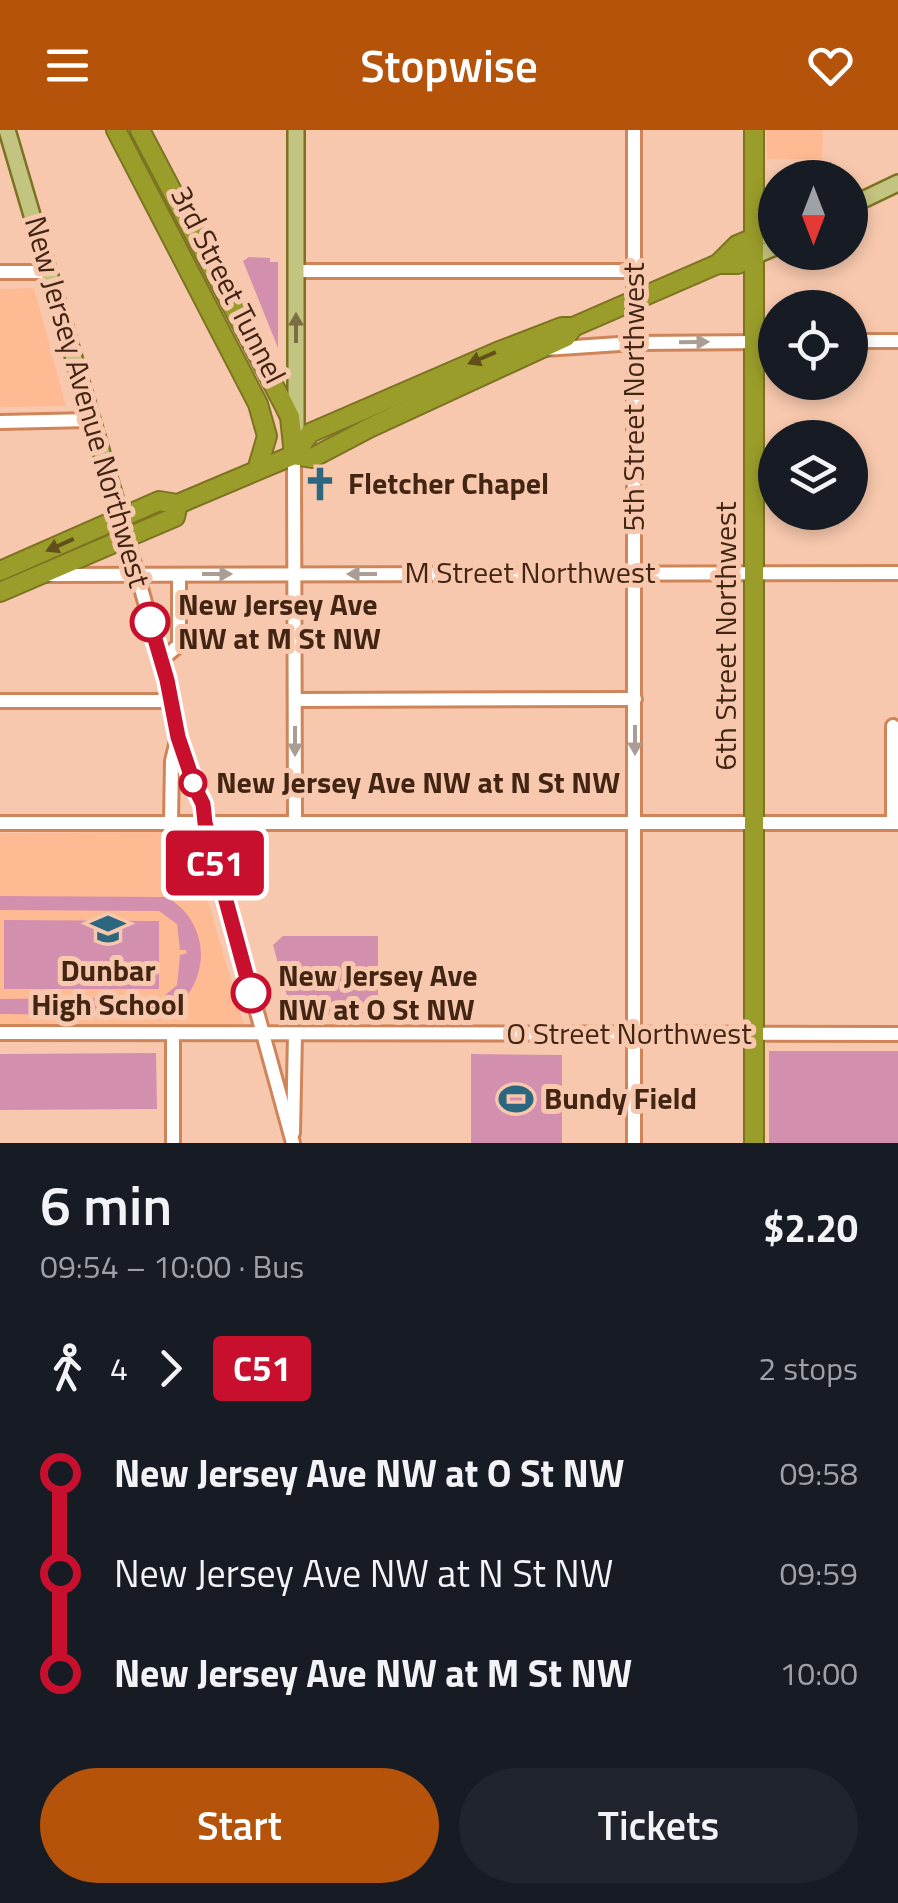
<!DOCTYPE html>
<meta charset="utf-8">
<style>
body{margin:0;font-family:"Titillium Web",sans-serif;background:#20242c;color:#f1f3f6;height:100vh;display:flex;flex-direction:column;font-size:38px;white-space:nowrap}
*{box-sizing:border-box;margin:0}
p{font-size:32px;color:#9ea1a6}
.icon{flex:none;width:55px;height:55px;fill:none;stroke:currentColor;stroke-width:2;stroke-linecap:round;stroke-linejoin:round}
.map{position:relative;height:1013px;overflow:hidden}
.side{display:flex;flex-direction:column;background:#171b24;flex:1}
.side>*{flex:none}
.badge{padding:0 20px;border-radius:8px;font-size:35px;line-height:65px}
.needle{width:65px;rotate:180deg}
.fabs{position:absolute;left:758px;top:30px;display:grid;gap:20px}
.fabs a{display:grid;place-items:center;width:110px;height:110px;border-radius:50%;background:#171b24;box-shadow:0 5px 15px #0003;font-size:50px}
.map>.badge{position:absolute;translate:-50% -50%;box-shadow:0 0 0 5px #fff}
.legs{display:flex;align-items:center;gap:15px;height:110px;padding:0 40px;font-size:32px}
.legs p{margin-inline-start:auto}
.headline{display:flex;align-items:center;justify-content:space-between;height:170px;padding:0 40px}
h1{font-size:55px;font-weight:600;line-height:75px}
.cta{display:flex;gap:20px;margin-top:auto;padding:20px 40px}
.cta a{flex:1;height:115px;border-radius:60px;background:#b45309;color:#fff;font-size:40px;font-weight:600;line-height:115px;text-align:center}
.cta a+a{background:#20242c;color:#f1f3f6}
ul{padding:0 40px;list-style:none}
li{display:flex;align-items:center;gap:35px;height:100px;font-size:38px}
li i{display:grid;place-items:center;width:15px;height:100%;margin:0 12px;background:currentColor}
li i::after{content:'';width:25px;height:25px;margin:-12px;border:8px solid;border-radius:50%;background:#171b24}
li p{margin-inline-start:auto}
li:first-child i{background:linear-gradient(#0000 50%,currentColor 0)}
li:last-child i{background:linear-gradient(currentColor 50%,#0000 0)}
header{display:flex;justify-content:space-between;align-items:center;height:130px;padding:0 40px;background:#b45309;color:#fff;font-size:45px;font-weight:600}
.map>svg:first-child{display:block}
.built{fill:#feba93}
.green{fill:#d390ae}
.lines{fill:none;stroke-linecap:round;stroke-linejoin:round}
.minor-casing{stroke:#cf8559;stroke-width:18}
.major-casing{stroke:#7c7322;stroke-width:20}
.highway-casing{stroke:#7c7322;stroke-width:22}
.minor{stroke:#fff;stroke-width:12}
.major{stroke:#c3c47f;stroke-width:15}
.highway{stroke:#9b9d2a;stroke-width:18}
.oneway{fill:#7d6d44}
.oneway2{fill:#aa9d95}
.oneway3{fill:#624f1b}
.line-1-casing{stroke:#fff;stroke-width:22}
.line-1{stroke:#c8102e;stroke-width:15}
.stop-1-dot{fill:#fff;stroke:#c8102e;stroke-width:5}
.labels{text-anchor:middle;stroke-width:10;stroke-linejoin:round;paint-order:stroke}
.street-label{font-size:30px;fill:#432513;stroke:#f7c8ad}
.poi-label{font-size:30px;font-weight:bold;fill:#432513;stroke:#f7c8ad;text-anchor:start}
.stop-label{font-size:30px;font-weight:bold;fill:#432513;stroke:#f7c8ad;text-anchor:start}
</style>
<header><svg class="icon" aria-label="menu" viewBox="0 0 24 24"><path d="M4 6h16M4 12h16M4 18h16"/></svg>Stopwise<svg class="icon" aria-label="heart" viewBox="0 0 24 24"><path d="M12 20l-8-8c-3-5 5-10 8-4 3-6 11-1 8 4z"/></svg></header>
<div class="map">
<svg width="898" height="1013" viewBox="0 0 898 1013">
<rect width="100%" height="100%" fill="#f7c8ad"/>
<g class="built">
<path d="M 766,0 L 823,0 L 822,29 L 767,29 Z"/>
<path d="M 34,158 L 66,276 L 0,277 L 0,159 Z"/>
<path d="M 188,702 L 244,895 L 0,896 L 0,703 Z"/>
</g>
<g class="green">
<path d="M 249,127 L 270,128 L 270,132 L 278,132 L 278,218 L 243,131 Z"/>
<path d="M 0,766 L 166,767 C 187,778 200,799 201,823 C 201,846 190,870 169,880 C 146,890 32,884 0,884 L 0,869 L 163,867 L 177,855 L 180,825 L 187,823 L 186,820 L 180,820 L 177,794 L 159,781 L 0,780 Z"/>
<path d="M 4,790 L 159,791 L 159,859 L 4,859 Z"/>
<path d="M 283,806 L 378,806 L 378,885 L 298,885 L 290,877 L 273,815 Z"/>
<rect x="769" y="921" width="129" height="92"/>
<path d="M 156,923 L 157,979 L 0,980 L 0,924 Z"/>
<path d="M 471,924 L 562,925 L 562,1013 L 471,1013 Z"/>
</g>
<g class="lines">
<g class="minor-casing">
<g id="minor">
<path d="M 296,141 L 634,141"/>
<path d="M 0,142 L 48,142"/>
<path d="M 850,211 L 898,211"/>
<path d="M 545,219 L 634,213 L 775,212"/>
<path d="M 0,292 L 91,290"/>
<path d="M 294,325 L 295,693"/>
<path d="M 127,409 L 167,550 L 178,607 L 203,674 L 205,693 L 293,1013"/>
<path d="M 44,445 L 898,443"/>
<path d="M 167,525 L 179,515 L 179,446"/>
<path d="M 295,570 L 635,569"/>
<path d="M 0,571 L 171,571"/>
<path d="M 893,596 L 893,693"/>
<path d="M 0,693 L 898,693"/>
<path d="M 171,693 L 172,631 L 178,606"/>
<path d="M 0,903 L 898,904"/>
<path d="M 173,903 L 173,1013"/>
<path d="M 293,1003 L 295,904"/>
<path d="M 634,1013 L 634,0"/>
</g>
</g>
<g class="major-casing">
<g id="major">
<path d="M 7,0 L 127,409"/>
<path d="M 296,0 L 296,296"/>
<path d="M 850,76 L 898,53"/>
<path d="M 754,108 L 775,102"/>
<path d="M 754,126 L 775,117"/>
</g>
</g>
<g class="highway-casing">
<g id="highway">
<path d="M 116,0 L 258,274 L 267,306 L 257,340"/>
<path d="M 140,0 L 284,275 L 290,287 L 294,325"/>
<path d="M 718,134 L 737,115 L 754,108"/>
<path d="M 294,325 L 312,328 L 369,298 L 566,207 L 573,197"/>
<path d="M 0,441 L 159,371 L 178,374 L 294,325 L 310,303 L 497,222 L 562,197 L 573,197 L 718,134 L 738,134 L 754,126"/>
<path d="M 0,462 L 175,387 L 178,374"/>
<path d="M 754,1013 L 754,0"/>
</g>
</g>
<use href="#minor" class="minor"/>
<use href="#major" class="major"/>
<use href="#highway" class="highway"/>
</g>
<defs><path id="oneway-solid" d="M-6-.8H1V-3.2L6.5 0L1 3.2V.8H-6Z" transform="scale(2.5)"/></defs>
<use class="oneway" href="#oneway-solid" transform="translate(296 198) rotate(-90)"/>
<g class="oneway2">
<use href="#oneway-solid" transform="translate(694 212) rotate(-1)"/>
<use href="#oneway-solid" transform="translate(217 444)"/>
<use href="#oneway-solid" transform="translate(362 444) rotate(180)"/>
<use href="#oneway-solid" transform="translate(635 610) rotate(90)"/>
<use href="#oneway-solid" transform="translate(295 611) rotate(90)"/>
</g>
<g class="oneway3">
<use href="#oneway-solid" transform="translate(482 228) rotate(157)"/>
<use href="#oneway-solid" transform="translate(60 415) rotate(156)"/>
</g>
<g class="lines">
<g class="line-1-casing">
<path id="line-1" d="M 150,492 L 167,550 L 178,607 L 196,660 L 203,674 L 205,693 L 251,863"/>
</g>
<use href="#line-1" class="line-1"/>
</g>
<defs>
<g id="church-bare" transform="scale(2.7)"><path d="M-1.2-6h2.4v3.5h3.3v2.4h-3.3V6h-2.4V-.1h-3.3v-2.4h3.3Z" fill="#2d667f" stroke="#f7c8ad" stroke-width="2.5" paint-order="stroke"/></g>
<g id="school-bare" transform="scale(2.7)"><path d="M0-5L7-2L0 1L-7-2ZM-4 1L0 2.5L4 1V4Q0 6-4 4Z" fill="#2d667f" stroke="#f7c8ad" stroke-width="2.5" paint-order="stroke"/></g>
<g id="stadium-bare" transform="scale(2.7)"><path d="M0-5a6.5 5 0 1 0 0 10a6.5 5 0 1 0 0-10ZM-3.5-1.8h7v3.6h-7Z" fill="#2d667f" stroke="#f7c8ad" stroke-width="2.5" paint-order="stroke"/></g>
</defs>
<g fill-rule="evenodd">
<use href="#church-bare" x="320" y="354"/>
<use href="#school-bare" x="108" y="799"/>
<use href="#stadium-bare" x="516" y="969"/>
</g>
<g class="stop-1-dot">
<circle cx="150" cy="492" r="18"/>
<circle cx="193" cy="653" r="12"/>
<circle cx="251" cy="863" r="18"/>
</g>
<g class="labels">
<g class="street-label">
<text transform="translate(228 155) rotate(63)" y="10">3rd Street Tunnel</text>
<text transform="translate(634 267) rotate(-90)" y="10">5th Street Northwest</text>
<text transform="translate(87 272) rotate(74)" y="10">New Jersey Avenue Northwest</text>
<text x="530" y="453">M Street Northwest</text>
<text transform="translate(726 506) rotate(-90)" y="10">6th Street Northwest</text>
<text x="629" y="914">O Street Northwest</text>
</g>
<g class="poi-label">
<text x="348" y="364">Fletcher Chapel</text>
<text x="108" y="851" text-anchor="middle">Dunbar<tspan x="108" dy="34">High School</tspan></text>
<text x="544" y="979">Bundy Field</text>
</g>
<g class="stop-label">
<text x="178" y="485">New Jersey Ave<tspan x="178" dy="34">NW at M St NW</tspan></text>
<text x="216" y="663">New Jersey Ave NW at N St NW</text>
<text x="278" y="856">New Jersey Ave<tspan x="278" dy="34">NW at O St NW</tspan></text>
</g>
</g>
</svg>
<div class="fabs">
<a><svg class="needle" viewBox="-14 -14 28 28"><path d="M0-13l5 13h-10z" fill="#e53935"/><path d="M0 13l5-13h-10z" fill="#9ea1a6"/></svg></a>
<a><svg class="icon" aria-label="locate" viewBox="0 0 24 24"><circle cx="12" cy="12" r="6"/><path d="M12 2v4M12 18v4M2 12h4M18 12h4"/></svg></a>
<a><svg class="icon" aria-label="layers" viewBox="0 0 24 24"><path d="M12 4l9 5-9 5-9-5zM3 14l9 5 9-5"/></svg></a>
</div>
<b class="badge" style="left:215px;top:733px;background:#c8102e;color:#fff">C51</b>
</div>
<section class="side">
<div class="headline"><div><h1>6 min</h1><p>09:54 – 10:00 · Bus</p></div><b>$2.20</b></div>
<div class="legs"><svg class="icon" aria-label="walk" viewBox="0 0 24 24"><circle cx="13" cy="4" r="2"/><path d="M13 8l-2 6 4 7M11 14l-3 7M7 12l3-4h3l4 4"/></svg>4<svg class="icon" aria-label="forward" viewBox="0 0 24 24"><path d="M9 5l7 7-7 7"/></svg><b class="badge" style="background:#c8102e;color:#fff">C51</b><p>2 stops</p></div>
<ul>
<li><i style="color:#c8102e"></i><b>New Jersey Ave NW at O St NW</b><p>09:58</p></li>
<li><i style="color:#c8102e"></i><span>New Jersey Ave NW at N St NW</span><p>09:59</p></li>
<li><i style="color:#c8102e"></i><b>New Jersey Ave NW at M St NW</b><p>10:00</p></li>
</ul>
<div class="cta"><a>Start</a><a>Tickets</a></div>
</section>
